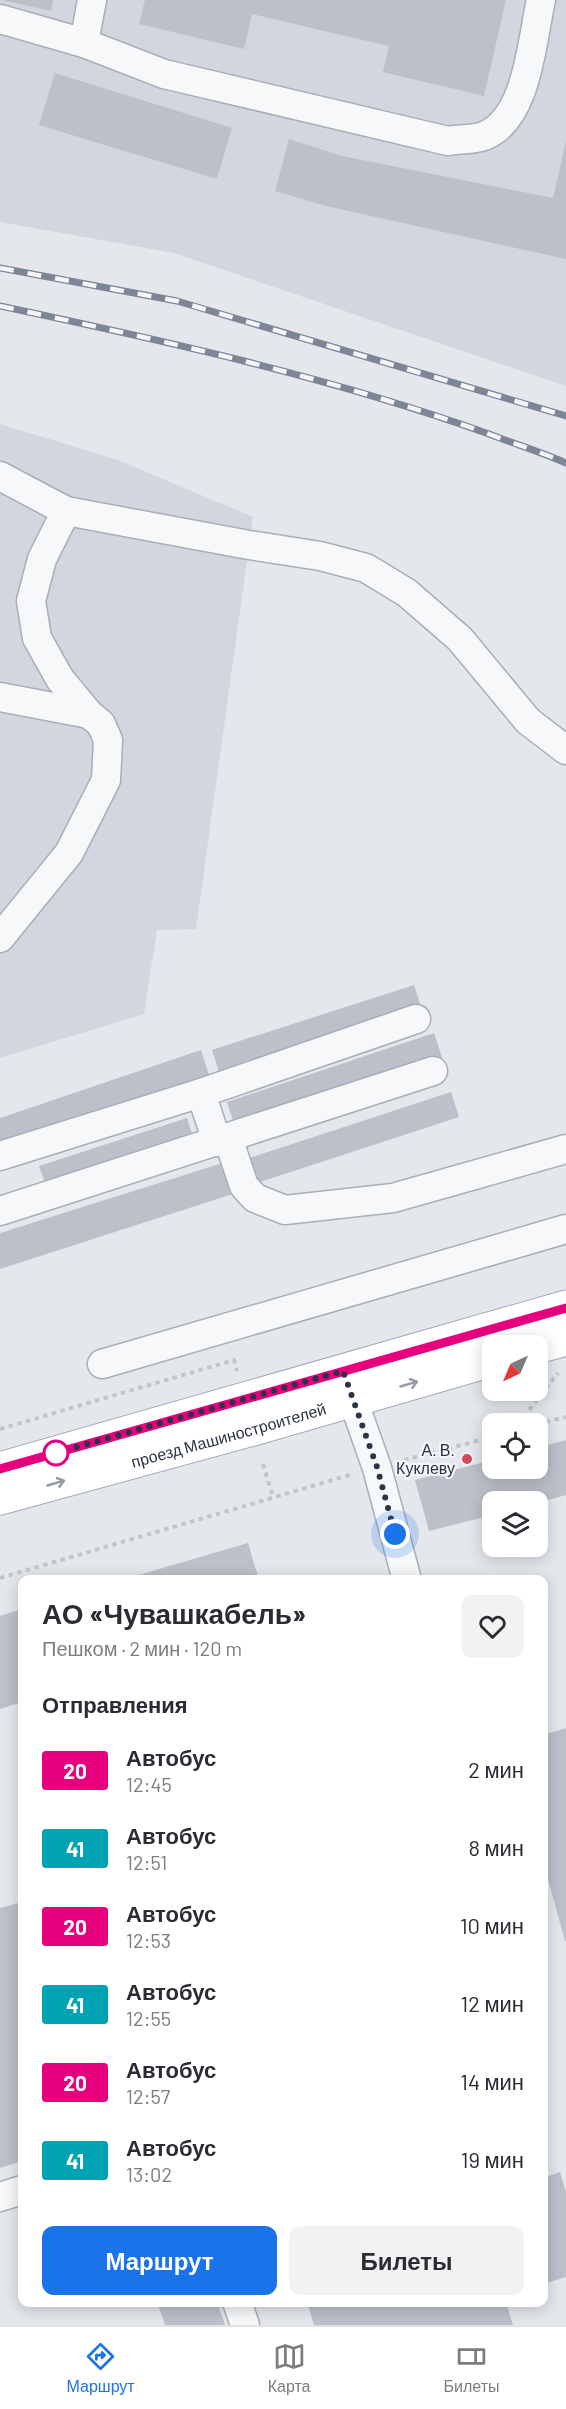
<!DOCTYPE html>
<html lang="ru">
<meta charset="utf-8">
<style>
body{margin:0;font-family:Barlow,sans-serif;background:#f2f2f3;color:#2b2b33;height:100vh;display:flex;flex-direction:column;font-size:22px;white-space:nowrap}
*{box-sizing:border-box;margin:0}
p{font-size:20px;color:#7c7c81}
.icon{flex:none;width:33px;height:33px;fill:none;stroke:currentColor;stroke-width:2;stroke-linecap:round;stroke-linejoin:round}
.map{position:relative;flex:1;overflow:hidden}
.panel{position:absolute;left:18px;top:1575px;width:530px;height:732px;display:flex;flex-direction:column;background:#fff;border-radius:12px;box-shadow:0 3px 15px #0003}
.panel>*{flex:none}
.badge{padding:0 12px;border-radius:4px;font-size:21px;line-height:39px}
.needle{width:39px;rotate:224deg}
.buttons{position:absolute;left:482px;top:1335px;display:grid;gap:12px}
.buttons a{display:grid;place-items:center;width:66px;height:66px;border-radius:12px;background:#fff;box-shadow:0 3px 15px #0003;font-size:30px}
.you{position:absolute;width:30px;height:30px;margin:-15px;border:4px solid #fff;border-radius:50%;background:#1a73e8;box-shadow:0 0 0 9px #1a73e833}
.map>.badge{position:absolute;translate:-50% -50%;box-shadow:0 0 0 3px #fff}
h2{padding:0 24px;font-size:22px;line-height:54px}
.round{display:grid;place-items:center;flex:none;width:63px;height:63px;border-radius:12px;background:#f2f2f3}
.summary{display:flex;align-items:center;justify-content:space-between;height:102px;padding:0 24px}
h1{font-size:28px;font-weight:700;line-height:45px}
.action{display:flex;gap:12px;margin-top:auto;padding:12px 24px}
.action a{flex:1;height:69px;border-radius:12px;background:#1a73e8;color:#fff;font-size:24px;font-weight:700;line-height:69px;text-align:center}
.action a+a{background:#f2f2f3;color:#2b2b33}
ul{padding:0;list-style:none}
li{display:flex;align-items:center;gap:18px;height:78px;padding:0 24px}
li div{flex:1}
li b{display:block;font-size:22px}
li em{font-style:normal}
li .badge{min-width:66px;font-weight:700;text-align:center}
.menu{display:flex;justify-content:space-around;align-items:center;height:84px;border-top:2px solid #e1e1e2;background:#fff;font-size:16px;color:#7c7c81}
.menu a{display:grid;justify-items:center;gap:3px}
.menu .active{color:#1a73e8}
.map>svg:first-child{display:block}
.built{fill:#d2d6de}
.building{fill:#bbc0ca}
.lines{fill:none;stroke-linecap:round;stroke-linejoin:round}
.minor-casing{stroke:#a9aeb7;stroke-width:31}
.major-casing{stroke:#a3abb8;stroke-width:35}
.path{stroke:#c2c5cb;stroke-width:4;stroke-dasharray:4.5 4.5;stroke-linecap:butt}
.minor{stroke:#f7f8fa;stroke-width:28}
.major{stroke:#fff;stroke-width:33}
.rail-casing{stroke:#7d8696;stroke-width:7}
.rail{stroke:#f4f6f9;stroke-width:4.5;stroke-dasharray:14;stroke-linecap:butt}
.oneway{stroke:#959aa2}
.line-casing{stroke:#fff;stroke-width:14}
.line{stroke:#e6007e;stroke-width:9}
.walk{stroke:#2b3445;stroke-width:6;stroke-dasharray:0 10.8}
.stop-dot{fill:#fff;stroke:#e6007e;stroke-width:3}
.poi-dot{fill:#d1495b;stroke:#f4f6f9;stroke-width:2}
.labels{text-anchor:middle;stroke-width:4.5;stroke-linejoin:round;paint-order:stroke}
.street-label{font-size:16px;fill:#2b3445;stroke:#f4f6f9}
.poi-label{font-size:16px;fill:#2b3445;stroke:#f4f6f9;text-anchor:end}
</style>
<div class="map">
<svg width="566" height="2325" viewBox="0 0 566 2325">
<rect width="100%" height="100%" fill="#e4e7ec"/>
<g class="built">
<path d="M 0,0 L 566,0 L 566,386 L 174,253 L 0,222 Z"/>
<path d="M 0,424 L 118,460 L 253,517 L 196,929 L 157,930 L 144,1014 L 0,1058 Z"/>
</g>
<g class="building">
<path d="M 2,0 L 53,0 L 51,11 Z"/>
<path d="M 145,0 L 506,0 L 484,96 L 383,72 L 389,46 L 252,14 L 244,49 L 139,24 Z"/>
<path d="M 55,73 L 232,128 L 217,179 L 39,125 Z"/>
<path d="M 289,139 L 342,156 L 553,198 L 566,141 L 566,259 L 326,206 L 275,191 Z"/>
<path d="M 414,985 L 423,1013 L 221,1078 L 212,1050 Z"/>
<path d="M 434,1033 L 443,1060 L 236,1130 L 227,1102 Z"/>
<path d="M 201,1050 L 210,1078 L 0,1147 L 0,1118 Z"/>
<path d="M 451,1092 L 459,1117 L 254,1184 L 246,1159 Z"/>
<path d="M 187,1118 L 195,1143 L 48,1191 L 39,1166 Z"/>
<path d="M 229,1161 L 239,1192 L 0,1269 L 0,1233 Z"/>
<path d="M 566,1440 L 566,1495 L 537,1503 L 492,1502 L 492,1515 L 429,1531 L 415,1480 L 492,1460 L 492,1468 L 537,1468 L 537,1448 Z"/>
<path d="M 248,1543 L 259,1580 L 125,1580 L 125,1579 Z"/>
<path d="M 22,1609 L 22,1702 L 0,1709 L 0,1616 Z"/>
<path d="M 566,1728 L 566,1941 L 565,1941 L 543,1861 L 543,1735 Z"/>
<path d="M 22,1902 L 22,2161 L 0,2168 L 0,1908 Z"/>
<path d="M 560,2172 L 566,2192 L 566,2277 L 543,2284 L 543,2178 Z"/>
<path d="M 157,2302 L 217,2302 L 225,2325 L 165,2325 Z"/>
<path d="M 307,2302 L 506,2302 L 513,2325 L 314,2325 Z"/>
</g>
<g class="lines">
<g class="minor-casing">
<g id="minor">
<path d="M 0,19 L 84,43 L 164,74 L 448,141 C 459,139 474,140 484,136 C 528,119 532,39 541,0"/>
<path d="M 84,43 L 92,0"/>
<path d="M 0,476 L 66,511 L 249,545 L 320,556 L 366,568 L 407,593 L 460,639 L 528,721 L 566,750"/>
<path d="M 0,697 L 89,714"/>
<path d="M 0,938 L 69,853 L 106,780 L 108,740 L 101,724 L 89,714 L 60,679 L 37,638 L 31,601 L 42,559 L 66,511"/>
<path d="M 201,1093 L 217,1142"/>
<path d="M 228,1138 L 244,1186 L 255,1198 L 285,1210 L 393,1198 L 566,1149"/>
<path d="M 0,1156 L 201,1093 L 416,1019"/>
<path d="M 0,1211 L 433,1071"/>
<path d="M 102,1364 L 566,1229"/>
<path d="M 353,1400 L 377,1468 L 407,1580"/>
<path d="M 0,2197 L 22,2190"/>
<path d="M 237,2302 L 245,2325"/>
</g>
</g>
<g class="major-casing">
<g id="major">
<path d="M 537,1347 L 566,1339"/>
<path d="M 0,1469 L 566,1307"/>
<path id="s1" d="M 0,1498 L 253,1429 L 492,1360"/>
</g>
</g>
<g class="path">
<path d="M 518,1424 L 558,1373"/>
<path d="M 537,1424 L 566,1417"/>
<path d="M 0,1429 L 234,1360 L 237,1371"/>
<path d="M 404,1460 L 492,1437"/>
<path d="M 263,1464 L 273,1497"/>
<path d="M 0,1578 L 350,1475"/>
</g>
<use href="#minor" class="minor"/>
<use href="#major" class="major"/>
<g class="rail-casing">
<g id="rail">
<path d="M 0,268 L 177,301 L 566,416"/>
<path d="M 0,306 C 165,341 330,377 489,434 C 515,444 541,452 566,463"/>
</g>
</g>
<use href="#rail" class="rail"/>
</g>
<defs><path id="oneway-shaft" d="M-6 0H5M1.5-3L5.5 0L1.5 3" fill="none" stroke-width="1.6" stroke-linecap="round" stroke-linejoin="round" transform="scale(1.5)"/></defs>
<g class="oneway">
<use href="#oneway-shaft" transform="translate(409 1384) rotate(-16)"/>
<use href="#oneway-shaft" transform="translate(56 1483) rotate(-16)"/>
</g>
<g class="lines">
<g class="line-casing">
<path id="line" d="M 0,1469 L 566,1308"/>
</g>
<use href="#line" class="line"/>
<path class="walk" d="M 56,1453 L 343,1371 L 377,1467 L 395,1534"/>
</g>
<circle class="stop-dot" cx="56" cy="1453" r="12"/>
<circle class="poi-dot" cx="467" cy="1459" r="6"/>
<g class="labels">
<g class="street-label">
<text dy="6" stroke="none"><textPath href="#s1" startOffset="237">проезд Машиностроителей</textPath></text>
</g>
<g class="poi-label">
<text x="455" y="1456">А. В.<tspan x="455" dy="18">Куклеву</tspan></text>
</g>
</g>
</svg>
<div class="buttons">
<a><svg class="needle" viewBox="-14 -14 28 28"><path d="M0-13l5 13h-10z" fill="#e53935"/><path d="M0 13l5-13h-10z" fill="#7c7c81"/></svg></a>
<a><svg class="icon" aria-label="locate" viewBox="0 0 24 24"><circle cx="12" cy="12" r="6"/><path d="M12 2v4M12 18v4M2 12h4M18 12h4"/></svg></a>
<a><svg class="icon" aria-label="layers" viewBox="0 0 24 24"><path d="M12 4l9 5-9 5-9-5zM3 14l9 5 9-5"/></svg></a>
</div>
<div class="you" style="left:395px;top:1534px"></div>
<section class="panel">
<div class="summary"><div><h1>АО «Чувашкабель»</h1><p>Пешком · 2 мин · 120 m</p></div><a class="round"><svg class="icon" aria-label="heart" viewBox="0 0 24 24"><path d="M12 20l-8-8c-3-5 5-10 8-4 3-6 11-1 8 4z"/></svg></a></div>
<h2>Отправления</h2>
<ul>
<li><span class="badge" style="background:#e6007e;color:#fff">20</span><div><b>Автобус</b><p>12:45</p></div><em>2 мин</em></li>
<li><span class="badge" style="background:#00a3b4;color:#fff">41</span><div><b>Автобус</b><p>12:51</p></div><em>8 мин</em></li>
<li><span class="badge" style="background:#e6007e;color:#fff">20</span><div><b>Автобус</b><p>12:53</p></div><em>10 мин</em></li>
<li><span class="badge" style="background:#00a3b4;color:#fff">41</span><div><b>Автобус</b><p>12:55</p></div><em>12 мин</em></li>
<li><span class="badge" style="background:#e6007e;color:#fff">20</span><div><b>Автобус</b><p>12:57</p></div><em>14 мин</em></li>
<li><span class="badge" style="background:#00a3b4;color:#fff">41</span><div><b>Автобус</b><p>13:02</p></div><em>19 мин</em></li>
</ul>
<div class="action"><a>Маршрут</a><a>Билеты</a></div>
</section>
</div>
<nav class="menu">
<a class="active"><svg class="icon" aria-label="directions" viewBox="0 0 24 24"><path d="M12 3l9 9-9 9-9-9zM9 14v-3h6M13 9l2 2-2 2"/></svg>Маршрут</a>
<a><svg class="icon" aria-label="map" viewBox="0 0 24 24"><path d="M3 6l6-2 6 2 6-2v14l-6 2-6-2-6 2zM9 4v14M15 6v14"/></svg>Карта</a>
<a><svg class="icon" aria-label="tickets" viewBox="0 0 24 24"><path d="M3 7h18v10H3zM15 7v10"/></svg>Билеты</a>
</nav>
